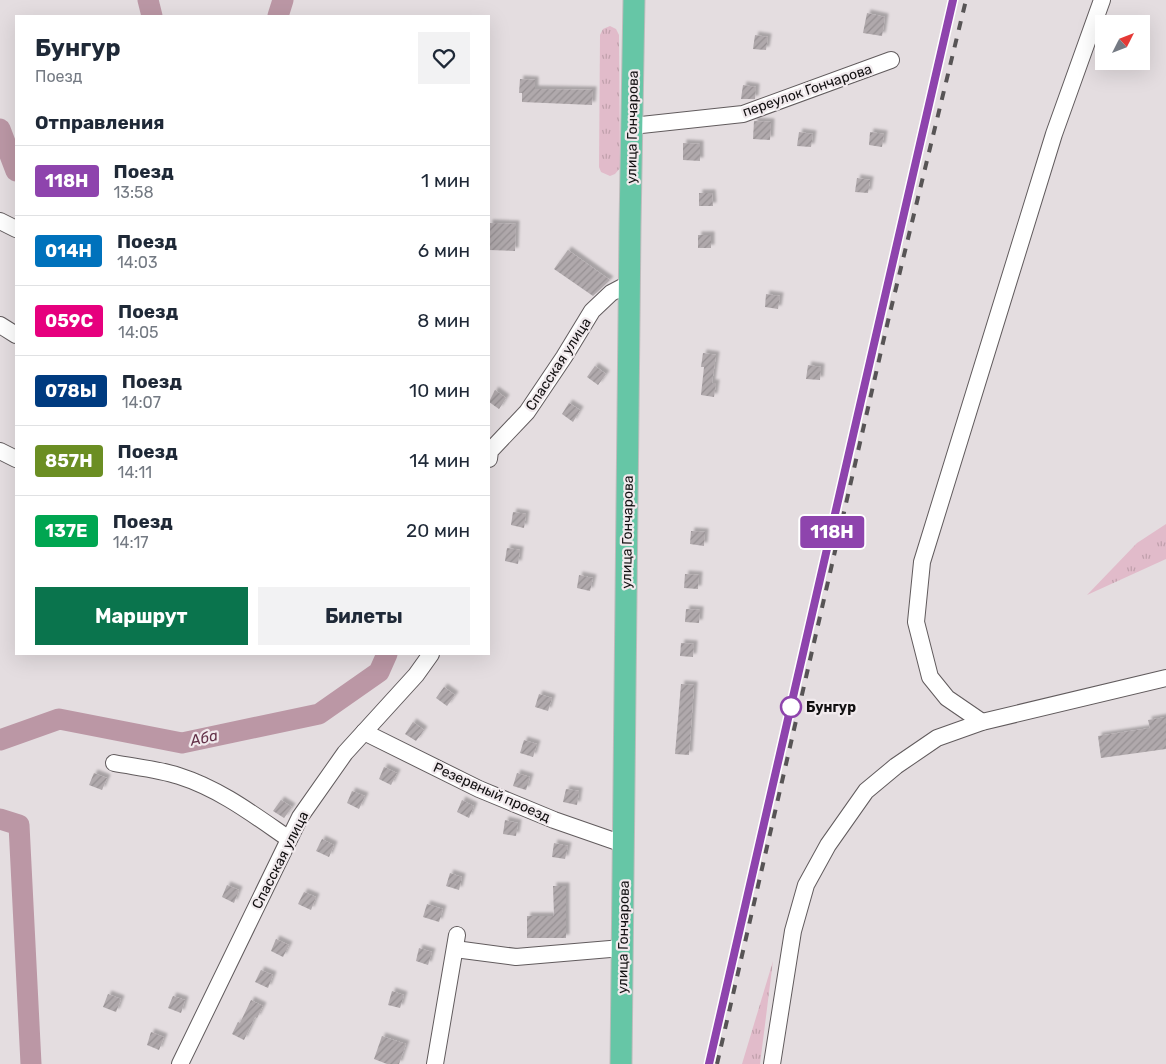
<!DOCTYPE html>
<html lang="ru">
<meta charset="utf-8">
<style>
body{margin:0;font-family:Rubik,sans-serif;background:#f2f2f3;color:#1f2937;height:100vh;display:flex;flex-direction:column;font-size:19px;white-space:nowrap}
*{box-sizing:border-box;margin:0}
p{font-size:16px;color:#747a83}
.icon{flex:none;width:28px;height:28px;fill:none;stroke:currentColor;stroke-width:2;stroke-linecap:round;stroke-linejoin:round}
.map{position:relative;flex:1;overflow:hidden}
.panel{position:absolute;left:15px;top:15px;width:475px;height:640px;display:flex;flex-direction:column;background:#fff;border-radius:0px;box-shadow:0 5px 20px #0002}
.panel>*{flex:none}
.badge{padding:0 10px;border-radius:4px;font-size:18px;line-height:32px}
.needle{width:32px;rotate:48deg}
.controls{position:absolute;left:1095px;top:15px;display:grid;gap:10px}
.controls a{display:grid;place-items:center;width:55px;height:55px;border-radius:0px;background:#fff;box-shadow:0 5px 20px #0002;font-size:25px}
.map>.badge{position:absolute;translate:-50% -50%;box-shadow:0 0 0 2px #fff}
h2{padding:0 20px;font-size:19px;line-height:45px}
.round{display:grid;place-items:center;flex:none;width:52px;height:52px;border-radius:0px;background:#f2f2f3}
.overview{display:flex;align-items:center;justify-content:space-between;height:85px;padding:0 20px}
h1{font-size:24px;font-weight:700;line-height:38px}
.primary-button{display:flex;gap:10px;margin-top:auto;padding:10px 20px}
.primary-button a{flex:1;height:58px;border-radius:0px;background:#0a744d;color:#fff;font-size:20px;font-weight:700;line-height:58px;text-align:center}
.primary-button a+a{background:#f2f2f3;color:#1f2937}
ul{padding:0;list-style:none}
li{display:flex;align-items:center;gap:15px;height:70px;padding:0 20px;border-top:1px solid #e0e1e3}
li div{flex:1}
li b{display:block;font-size:19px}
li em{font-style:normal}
li .badge{min-width:55px;font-weight:700;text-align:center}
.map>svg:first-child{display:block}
.grass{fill:url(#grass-tufts)}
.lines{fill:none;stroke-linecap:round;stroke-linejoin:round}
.river{stroke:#bb97a5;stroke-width:21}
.building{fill:url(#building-hatch);filter:url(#shadow)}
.minor-casing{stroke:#615b5d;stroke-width:18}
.major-casing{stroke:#bdbcbc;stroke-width:23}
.minor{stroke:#fff;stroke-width:16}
.major{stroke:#66c6a6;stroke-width:21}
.rail{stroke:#575455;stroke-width:4;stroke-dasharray:9 9;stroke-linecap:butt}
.line-casing{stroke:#fff;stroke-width:11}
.line{stroke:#8e44ad;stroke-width:8}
.stop-dot{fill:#fff;stroke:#8e44ad;stroke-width:2.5}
.labels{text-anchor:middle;stroke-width:4.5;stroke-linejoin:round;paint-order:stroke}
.street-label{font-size:14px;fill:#121011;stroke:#f1eaed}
.stop-label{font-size:14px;font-weight:bold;fill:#121011;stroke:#f1eaed;text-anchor:start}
.water-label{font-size:15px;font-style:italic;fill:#633148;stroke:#f1eaed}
</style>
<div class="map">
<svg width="1166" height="1064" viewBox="0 0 1166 1064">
<defs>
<pattern id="grass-tufts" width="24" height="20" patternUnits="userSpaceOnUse" patternTransform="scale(1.25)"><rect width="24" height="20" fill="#e1bbca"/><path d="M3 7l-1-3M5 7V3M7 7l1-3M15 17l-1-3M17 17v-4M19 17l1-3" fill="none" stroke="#c0a0ac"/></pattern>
<pattern id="building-hatch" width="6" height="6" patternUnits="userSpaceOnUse" patternTransform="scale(1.25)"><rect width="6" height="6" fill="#b0a9ac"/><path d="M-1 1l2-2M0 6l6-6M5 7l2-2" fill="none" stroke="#969093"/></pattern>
<filter id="shadow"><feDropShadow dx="3.5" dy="-3.5" stdDeviation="1" flood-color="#0004"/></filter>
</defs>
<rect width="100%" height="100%" fill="#e4dde0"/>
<g class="grass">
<path d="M 610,26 L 616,29 L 619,35 L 620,168 L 615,174 L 610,176 L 601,172 L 599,167 L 600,35 L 603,29 Z"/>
<path d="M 1166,524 L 1166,559 L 1087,595 L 1137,543 Z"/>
<path d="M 773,961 L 760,1064 L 742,1064 Z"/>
</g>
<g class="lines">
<g class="river">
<path d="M 148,0 L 152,16"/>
<path d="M 278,16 L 283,0"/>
<path d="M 0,129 L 16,171"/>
<path d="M 0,740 L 59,719 L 182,743 L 319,714 L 379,672 L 387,654"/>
<path d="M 0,819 L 19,825 L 31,1064"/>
</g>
</g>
<g class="building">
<path d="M 867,13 L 885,17 L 882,36 L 863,33 Z"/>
<path d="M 755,35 L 768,37 L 766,50 L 753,49 Z"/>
<path d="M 520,79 L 535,80 L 535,89 L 593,90 L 592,105 L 522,102 L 522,93 L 519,93 Z"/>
<path d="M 743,85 L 756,87 L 755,99 L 741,99 Z"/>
<path d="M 754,121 L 771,122 L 770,140 L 753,139 Z"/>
<path d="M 799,132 L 813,134 L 811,147 L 797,146 Z"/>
<path d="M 870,132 L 884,134 L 882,147 L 869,145 Z"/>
<path d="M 683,143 L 700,144 L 700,161 L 683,160 Z"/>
<path d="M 857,178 L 870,180 L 868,193 L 855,192 Z"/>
<path d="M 699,193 L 712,193 L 713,206 L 699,206 Z"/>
<path d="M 489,223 L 516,224 L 515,251 L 489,250 Z"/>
<rect x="698" y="235" width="13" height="13"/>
<path d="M 568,250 L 610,280 L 593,296 L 554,269 Z"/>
<path d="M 766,294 L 780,296 L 778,309 L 765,307 Z"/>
<path d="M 703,353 L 716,355 L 712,383 L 716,383 L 714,397 L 701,395 L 704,367 L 701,367 Z"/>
<path d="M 808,365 L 821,367 L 820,380 L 806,379 Z"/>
<path d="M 595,366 L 606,374 L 598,385 L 587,377 Z"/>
<path d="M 495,390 L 506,398 L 499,409 L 489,402 Z"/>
<path d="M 569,403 L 580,410 L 573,422 L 562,414 Z"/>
<path d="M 513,512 L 526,514 L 524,528 L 511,525 Z"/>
<path d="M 691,531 L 705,532 L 704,546 L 690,544 Z"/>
<path d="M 507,548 L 520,550 L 518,564 L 505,561 Z"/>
<path d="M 685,574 L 699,575 L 698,589 L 684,588 Z"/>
<path d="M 579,575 L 593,578 L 590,591 L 577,588 Z"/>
<path d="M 686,609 L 700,610 L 699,623 L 685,622 Z"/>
<path d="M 681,643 L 694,644 L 693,657 L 680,656 Z"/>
<path d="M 681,684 L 694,685 L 689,755 L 675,754 Z"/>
<path d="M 444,687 L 455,695 L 447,706 L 436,698 Z"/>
<path d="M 539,694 L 552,698 L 548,711 L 535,707 Z"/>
<path d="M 1166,717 L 1166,749 L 1101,758 L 1098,736 L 1150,728 L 1148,720 Z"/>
<path d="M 413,722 L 424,730 L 416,741 L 405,734 Z"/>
<path d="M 524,740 L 537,744 L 533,757 L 520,753 Z"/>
<path d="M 384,767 L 397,773 L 391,785 L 379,779 Z"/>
<path d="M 94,773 L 107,778 L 102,790 L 89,785 Z"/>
<path d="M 517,773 L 530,777 L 526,790 L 513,786 Z"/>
<path d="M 566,789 L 579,791 L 577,805 L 563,802 Z"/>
<path d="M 352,791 L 365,796 L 359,809 L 347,803 Z"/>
<path d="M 281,800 L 292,807 L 284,818 L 273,811 Z"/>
<path d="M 462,800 L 474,806 L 469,818 L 457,812 Z"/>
<path d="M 505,820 L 518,823 L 516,836 L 503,834 Z"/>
<path d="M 322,839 L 334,845 L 329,857 L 316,851 Z"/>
<path d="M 554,843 L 568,846 L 565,859 L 552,857 Z"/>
<path d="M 450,873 L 462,877 L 459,890 L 446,886 Z"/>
<path d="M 227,885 L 239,890 L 234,903 L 222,897 Z"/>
<path d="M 553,886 L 566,886 L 566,938 L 527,938 L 527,916 L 554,916 Z"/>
<path d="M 304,892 L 316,897 L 311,910 L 298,904 Z"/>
<path d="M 427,904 L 443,909 L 439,922 L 423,917 Z"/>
<path d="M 276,939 L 289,945 L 283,957 L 271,951 Z"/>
<path d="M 419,948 L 432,952 L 428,965 L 416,961 Z"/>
<path d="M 261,970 L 273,975 L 268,988 L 255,982 Z"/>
<path d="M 392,991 L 404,995 L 400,1008 L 388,1005 Z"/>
<path d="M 108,994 L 121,999 L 116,1012 L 103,1007 Z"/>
<path d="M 173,996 L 185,1000 L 181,1013 L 168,1008 Z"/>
<path d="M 251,1000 L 263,1006 L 257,1018 L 255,1017 L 244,1040 L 232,1034 L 238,1022 L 240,1023 Z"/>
<path d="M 151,1032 L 164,1037 L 159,1050 L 147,1045 Z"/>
<path d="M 382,1036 L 406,1044 L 399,1064 L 387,1064 L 374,1059 Z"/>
</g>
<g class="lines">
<g class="minor-casing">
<g id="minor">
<path d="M 632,126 L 743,114 L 891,60"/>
<path d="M 0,221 L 16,229"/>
<path d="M 0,325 L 16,335"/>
<path d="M 0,451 L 16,459"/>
<path d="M 489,459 L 490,451 L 527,412 L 564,357 L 592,311 L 611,293 L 630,283"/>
<path d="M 982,722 L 947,698 L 930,677 L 916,622 L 922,562 L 1054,134 L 1102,0"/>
<path d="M 364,732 L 479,789 L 554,820 L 623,844"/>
<path d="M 114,763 C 135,767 158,769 179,776 C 220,789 254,815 289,839"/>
<path d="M 455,949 L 516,957 L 622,948"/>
<path d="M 180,1064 L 300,817 L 345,753 L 416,675 L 431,654"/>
<path d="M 435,1064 L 457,935"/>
<path d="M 772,1064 L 793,931 L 806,885 L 828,845 L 866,791 L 896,766 L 937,738 L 982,722 L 1166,678"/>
</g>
</g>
<g class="major-casing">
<path id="major" d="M 621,1064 L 630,226 L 634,0"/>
</g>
<use href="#minor" class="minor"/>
<use href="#major" class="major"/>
<g class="rail">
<path d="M 887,293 L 953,0"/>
<path d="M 709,1064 L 830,541"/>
<path d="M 717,1064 L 888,321 L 966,0"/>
</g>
</g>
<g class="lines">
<g class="line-casing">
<path id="line" d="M 709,1064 C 789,709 874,355 953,0"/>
</g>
<use href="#line" class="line"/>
</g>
<circle class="stop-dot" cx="791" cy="707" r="10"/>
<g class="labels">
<g class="street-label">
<text transform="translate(807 90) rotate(-19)" y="5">переулок Гончарова</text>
<text transform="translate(632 127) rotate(-89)" y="5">улица Гончарова</text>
<text transform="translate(558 364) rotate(-57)" y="5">Спасская улица</text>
<text transform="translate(627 532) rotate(-89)" y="5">улица Гончарова</text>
<text transform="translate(492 792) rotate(24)" y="5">Резервный проезд</text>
<text transform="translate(280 860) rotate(-63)" y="5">Спасская улица</text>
<text transform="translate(623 937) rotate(-89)" y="5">улица Гончарова</text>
</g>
<g class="stop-label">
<text x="806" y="712">Бунгур</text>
</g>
<g class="water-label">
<text transform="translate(204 738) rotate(-12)" y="5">Аба</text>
</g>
</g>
</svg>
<div class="controls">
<a><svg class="needle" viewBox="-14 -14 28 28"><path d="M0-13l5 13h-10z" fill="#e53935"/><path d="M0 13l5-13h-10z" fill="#747a83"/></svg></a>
</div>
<b class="badge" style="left:832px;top:532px;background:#8e44ad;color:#fff">118Н</b>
<section class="panel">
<div class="overview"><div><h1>Бунгур</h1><p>Поезд</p></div><a class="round"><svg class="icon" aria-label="heart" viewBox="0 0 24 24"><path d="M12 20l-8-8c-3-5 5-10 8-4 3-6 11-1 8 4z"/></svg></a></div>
<h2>Отправления</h2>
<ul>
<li><span class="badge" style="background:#8e44ad;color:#fff">118Н</span><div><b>Поезд</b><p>13:58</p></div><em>1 мин</em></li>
<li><span class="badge" style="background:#0072bc;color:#fff">014Н</span><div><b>Поезд</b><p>14:03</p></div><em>6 мин</em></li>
<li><span class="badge" style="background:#e6007e;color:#fff">059С</span><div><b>Поезд</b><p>14:05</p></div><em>8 мин</em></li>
<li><span class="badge" style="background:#003b80;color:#fff">078Ы</span><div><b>Поезд</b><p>14:07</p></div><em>10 мин</em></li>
<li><span class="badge" style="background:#6b8e23;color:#fff">857Н</span><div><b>Поезд</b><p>14:11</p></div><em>14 мин</em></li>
<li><span class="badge" style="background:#00a651;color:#fff">137Е</span><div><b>Поезд</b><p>14:17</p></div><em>20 мин</em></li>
</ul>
<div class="primary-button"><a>Маршрут</a><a>Билеты</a></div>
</section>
</div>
